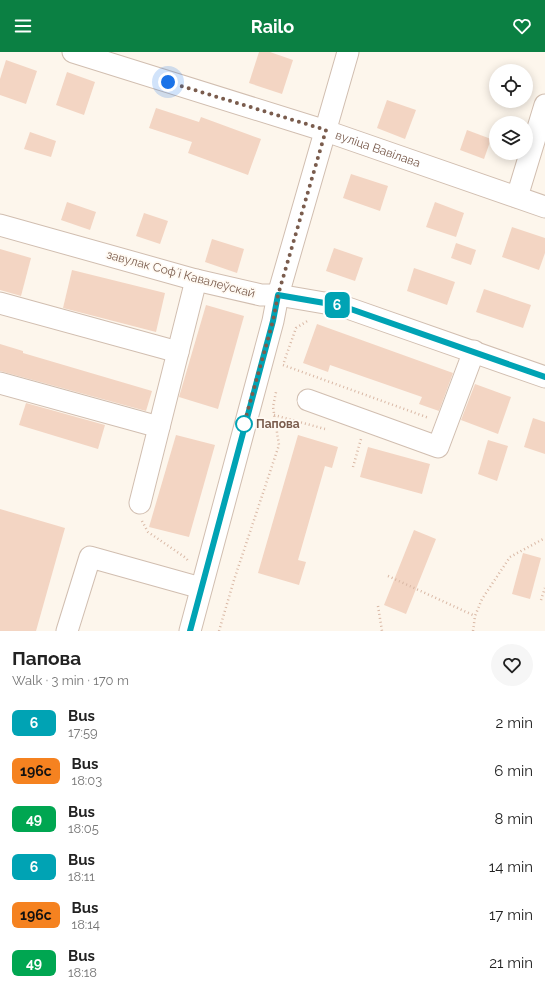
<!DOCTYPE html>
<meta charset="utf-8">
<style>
body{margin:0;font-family:Raleway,sans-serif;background:#f6f6f6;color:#222;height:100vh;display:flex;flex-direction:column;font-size:15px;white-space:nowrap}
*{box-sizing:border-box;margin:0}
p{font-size:13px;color:#767676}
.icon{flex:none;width:22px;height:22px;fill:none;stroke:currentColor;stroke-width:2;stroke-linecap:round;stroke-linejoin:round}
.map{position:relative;height:579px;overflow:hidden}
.side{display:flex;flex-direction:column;background:#fff;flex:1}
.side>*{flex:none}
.badge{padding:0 8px;border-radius:6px;font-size:14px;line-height:26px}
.fabs{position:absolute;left:489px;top:12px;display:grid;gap:8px}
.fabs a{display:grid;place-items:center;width:44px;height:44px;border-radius:50%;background:#fff;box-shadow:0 2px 10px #0003;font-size:20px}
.you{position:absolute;width:20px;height:20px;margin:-10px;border:3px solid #fff;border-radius:50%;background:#1a73e8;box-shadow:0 0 0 6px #1a73e833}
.map>.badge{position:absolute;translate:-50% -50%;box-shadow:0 0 0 2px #fff}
.round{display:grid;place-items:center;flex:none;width:42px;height:42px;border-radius:21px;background:#f6f6f6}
.head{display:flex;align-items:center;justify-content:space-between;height:68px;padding:0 12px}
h1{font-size:19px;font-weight:700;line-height:30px}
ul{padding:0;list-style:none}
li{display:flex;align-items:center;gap:12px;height:48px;padding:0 12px}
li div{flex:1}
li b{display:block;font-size:15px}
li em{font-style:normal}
li .badge{min-width:44px;font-weight:700;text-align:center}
header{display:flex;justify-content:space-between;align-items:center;height:52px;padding:0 12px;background:#0b8043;color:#fff;font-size:18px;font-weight:700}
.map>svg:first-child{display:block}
.building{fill:#f3d5c3}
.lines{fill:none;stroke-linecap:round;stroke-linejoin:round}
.minor-casing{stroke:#d1beb0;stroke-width:23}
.path{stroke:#d9b8a5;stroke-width:2.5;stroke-dasharray:1 3;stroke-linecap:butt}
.minor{stroke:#fff;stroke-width:21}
.line-casing{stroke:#fff;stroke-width:9}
.line{stroke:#00a3b4;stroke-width:6}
.walk{stroke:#7a5c4d;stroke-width:4;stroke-dasharray:0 7.2}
.stop-dot{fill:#fff;stroke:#00a3b4;stroke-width:2}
.labels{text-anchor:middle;stroke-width:3.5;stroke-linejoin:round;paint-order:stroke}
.street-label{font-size:12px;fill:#7a5c4d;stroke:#fffaf3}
.stop-label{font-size:12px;font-weight:bold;fill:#7a5c4d;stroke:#fffaf3;text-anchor:start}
</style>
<header><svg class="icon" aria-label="menu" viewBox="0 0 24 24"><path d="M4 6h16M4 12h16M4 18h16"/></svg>Railo<svg class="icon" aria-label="heart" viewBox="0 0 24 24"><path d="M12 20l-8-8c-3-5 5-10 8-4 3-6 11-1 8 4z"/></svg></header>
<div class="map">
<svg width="545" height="579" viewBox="0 0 545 579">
<rect width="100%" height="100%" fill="#fdf6ec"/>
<g class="building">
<path d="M 259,0 L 270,0 L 293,8 L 282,42 L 249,31 Z"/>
<path d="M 6,8 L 37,19 L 26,52 L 0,43 L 0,27 Z"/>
<path d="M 67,20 L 95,30 L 84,63 L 56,53 Z"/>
<path d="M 387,48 L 416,58 L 405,87 L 377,76 Z"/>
<path d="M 156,56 L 199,70 L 201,65 L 261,87 L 248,123 L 188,101 L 192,90 L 149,76 Z"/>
<path d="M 467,78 L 491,87 L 484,107 L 460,98 Z"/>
<path d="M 30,80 L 56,89 L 51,105 L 24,97 Z"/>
<path d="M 351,122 L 388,134 L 380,159 L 343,146 Z"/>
<path d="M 67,150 L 96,160 L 90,178 L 61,168 Z"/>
<path d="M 435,150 L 464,161 L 456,185 L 426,175 Z"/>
<path d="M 144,161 L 168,169 L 160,192 L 136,184 Z"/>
<path d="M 512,175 L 545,186 L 545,201 L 539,218 L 502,205 Z"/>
<path d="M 212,187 L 244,197 L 237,221 L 205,210 Z"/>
<path d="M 456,191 L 476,198 L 471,213 L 451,206 Z"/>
<path d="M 334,196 L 363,206 L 355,229 L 326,219 Z"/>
<path d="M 0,197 L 31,206 L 21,244 L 0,238 Z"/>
<path d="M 414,216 L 455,230 L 447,253 L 407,239 Z"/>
<path d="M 72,218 L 165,241 L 156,280 L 63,256 Z"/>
<path d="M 484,237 L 531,253 L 523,276 L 476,260 Z"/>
<path d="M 206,253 L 244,264 L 218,357 L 179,345 Z"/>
<path d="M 317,272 L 453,321 L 439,359 L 419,352 L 422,345 L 330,313 L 328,320 L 303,311 Z"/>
<path d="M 0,292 L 23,299 L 23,301 L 152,339 L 146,359 L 0,319 Z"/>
<path d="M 475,332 L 511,345 L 498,382 L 461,368 Z"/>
<path d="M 26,351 L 105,373 L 98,397 L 19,373 Z"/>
<path d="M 533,366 L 545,370 L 545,402 L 524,395 Z"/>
<path d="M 176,383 L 215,393 L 189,485 L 149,475 Z"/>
<path d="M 298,383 L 338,395 L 332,416 L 325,414 L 298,508 L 306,510 L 299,533 L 258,521 Z"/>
<path d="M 488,388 L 508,394 L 497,429 L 478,422 Z"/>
<path d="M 368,395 L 430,412 L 422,442 L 360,425 Z"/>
<path d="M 0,457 L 65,476 L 36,579 L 0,579 Z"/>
<path d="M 414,478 L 436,487 L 406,562 L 384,553 Z"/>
<path d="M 523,501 L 541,506 L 530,547 L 512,542 Z"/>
</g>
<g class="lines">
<g class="minor-casing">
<g id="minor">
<path id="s1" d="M 73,0 L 326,79 L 545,155"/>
<path d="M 517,145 L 545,53"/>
<path d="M 0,173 L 196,228 L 261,243 L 278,243 L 342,254 L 545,325"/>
<path d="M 0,251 L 178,300"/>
<path d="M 0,331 L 159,375"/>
<path d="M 308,348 L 438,395 L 474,299"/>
<path d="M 140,451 L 196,228"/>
<path d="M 67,579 L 90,505 L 201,536"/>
<path d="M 190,579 L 273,269 L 278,243 L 348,0"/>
</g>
</g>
<g class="path">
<path d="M 284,310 L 296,276 L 309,268"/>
<path d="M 283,313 L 429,366"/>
<path d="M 274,363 L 325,377"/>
<path d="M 353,415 L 361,387"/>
<path d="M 142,469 L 148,480 L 186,506 L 189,510"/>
<path d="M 388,524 L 475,564"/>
<path d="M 541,548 L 545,536"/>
<path d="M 378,554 L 382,579"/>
<path d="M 219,579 L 234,528 L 279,393 L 273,355 L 276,340"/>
<path d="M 473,579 L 475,564 L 482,547 L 510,505 L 545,486"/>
</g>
<use href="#minor" class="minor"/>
</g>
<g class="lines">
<g class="line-casing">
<path id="line" d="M 190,579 L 273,269 L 278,243 L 342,254 L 545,325"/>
</g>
<use href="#line" class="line"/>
<path class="walk" d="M 168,30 L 326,78 L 278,243 L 273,269 L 244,372"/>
</g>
<circle class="stop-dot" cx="244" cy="372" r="8"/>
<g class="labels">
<g class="street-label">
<text dy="4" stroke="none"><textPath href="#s1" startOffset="320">вуліца Вавілава</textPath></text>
<text transform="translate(181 222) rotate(15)" y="4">завулак Софʼі Кавалеўскай</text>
</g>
<g class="stop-label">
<text x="256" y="376">Папова</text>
</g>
</g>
</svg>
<div class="fabs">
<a><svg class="icon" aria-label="locate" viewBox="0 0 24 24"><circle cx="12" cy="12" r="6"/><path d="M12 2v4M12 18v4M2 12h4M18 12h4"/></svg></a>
<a><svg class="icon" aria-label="layers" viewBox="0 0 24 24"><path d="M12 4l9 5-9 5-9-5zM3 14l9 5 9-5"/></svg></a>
</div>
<div class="you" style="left:168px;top:30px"></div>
<b class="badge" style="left:337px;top:253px;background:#00a3b4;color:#fff">6</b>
</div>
<section class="side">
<div class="head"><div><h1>Папова</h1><p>Walk · 3 min · 170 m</p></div><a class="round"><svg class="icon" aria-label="heart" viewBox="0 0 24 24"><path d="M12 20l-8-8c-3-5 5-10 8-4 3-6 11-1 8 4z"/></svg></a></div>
<ul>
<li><span class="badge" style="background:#00a3b4;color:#fff">6</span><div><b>Bus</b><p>17:59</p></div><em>2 min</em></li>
<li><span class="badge" style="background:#f58220;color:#111">196с</span><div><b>Bus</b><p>18:03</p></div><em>6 min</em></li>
<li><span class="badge" style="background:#00a651;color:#fff">49</span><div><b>Bus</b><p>18:05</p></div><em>8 min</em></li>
<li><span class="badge" style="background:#00a3b4;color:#fff">6</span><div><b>Bus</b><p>18:11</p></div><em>14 min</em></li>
<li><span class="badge" style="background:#f58220;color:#111">196с</span><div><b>Bus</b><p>18:14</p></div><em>17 min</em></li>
<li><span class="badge" style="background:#00a651;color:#fff">49</span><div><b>Bus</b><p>18:18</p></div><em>21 min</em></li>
</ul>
</section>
